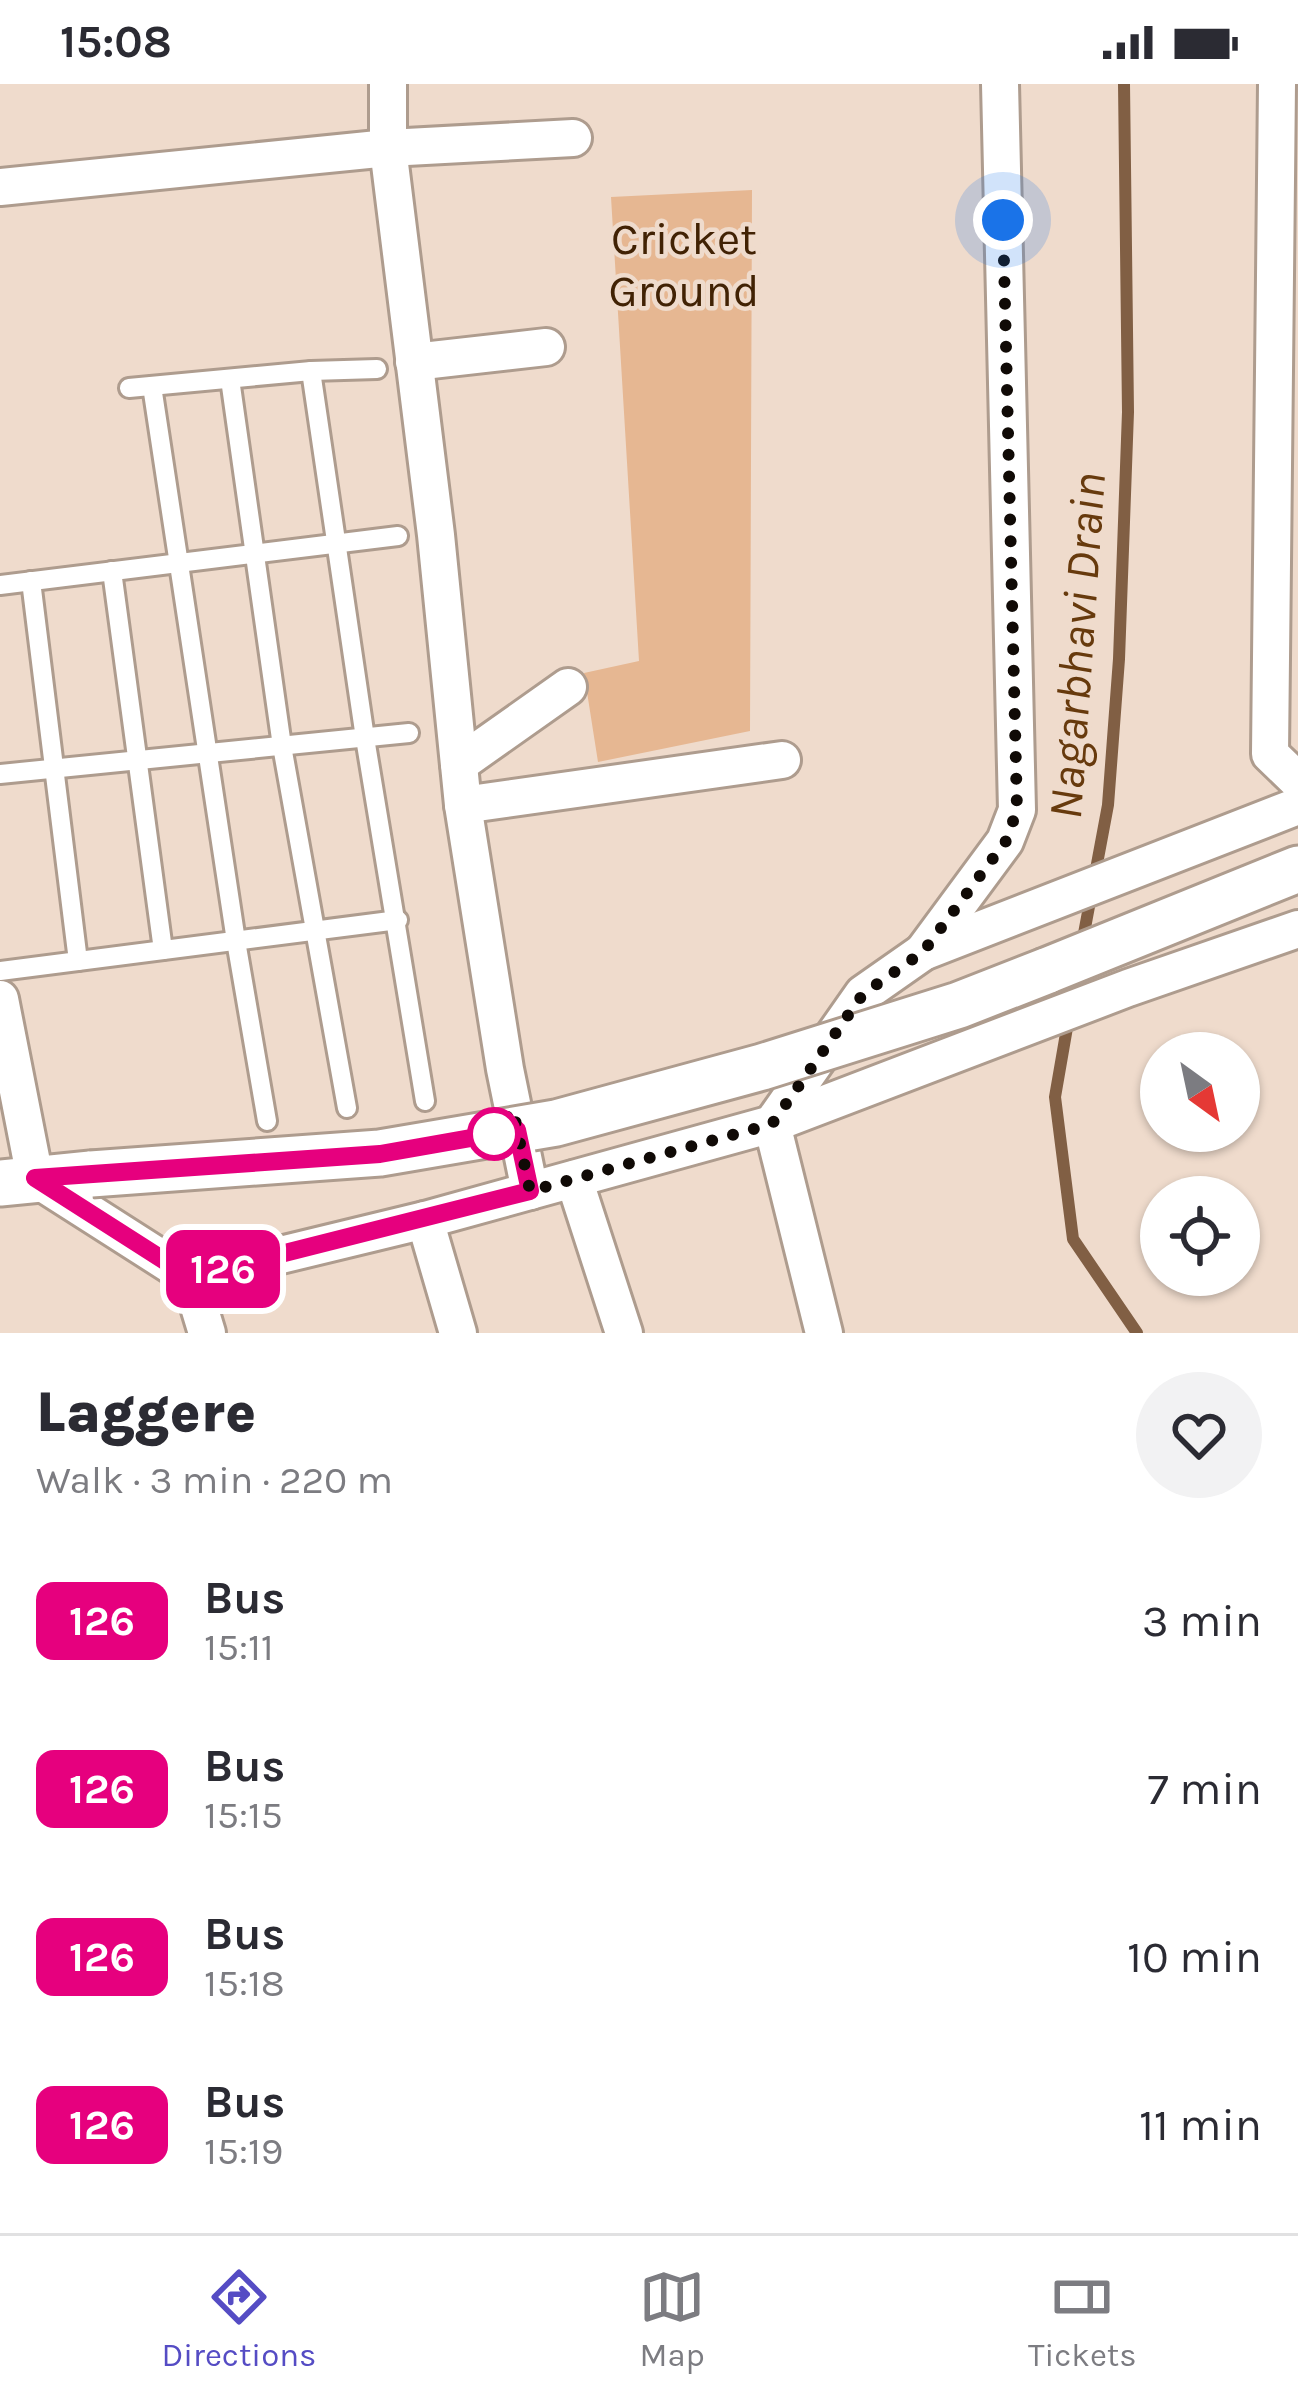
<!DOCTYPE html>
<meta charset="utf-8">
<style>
body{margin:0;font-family:Karla,sans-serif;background:#f2f2f3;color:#2b2b33;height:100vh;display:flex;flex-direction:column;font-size:45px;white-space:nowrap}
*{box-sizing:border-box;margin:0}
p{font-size:39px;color:#7c7c81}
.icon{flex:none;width:66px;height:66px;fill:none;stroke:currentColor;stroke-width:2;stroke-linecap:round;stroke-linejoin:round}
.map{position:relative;height:1249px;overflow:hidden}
.sheet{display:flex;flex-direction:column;background:#fff;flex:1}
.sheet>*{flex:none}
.badge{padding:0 24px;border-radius:18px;font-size:42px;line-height:78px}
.needle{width:78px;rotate:147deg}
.controls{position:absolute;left:1140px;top:948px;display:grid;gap:24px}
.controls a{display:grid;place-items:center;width:120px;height:120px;border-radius:50%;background:#fff;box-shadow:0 3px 9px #0004;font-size:60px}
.you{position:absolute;width:60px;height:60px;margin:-30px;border:9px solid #fff;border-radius:50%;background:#1a73e8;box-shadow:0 0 0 18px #1a73e833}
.map>.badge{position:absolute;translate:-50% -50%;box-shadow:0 0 0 6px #fff}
.round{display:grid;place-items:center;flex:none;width:126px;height:126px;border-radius:63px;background:#f2f2f3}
.summary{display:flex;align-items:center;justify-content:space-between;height:204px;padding:0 36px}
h1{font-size:57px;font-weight:800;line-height:90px}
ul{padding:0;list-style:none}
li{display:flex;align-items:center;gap:36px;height:168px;padding:0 36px}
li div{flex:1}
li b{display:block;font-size:45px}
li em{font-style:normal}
li .badge{min-width:132px;font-weight:700;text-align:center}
.status{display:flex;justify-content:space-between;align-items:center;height:84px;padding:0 60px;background:#fff;direction:ltr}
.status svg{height:33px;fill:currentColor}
.tab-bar{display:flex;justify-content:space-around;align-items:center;height:168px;border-top:3px solid #e1e1e2;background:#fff;font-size:33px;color:#7c7c81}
.tab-bar a{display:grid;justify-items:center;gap:6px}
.tab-bar .on{color:#554cc4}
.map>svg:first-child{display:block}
.green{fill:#e6b792}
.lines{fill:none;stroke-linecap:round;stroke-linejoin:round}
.stream{stroke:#815f44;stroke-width:12}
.service-casing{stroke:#ae9c8e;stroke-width:24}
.minor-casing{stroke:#ae9c8e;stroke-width:42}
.tertiary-casing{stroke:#ae9c8e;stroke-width:51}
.service{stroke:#fff;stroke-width:18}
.minor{stroke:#fff;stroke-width:36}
.tertiary{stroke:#fff;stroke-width:45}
.tertiary-bridge-casing{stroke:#ae9c8e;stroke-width:51;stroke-linecap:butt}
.tertiary-bridge{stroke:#fff;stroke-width:45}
.line-casing{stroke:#fff;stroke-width:27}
.line{stroke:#e6007e;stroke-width:18}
.walk{stroke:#100a06;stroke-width:12;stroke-dasharray:0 21.6}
.stop-dot{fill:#fff;stroke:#e6007e;stroke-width:6}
.labels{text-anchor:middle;stroke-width:9;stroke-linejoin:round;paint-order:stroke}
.park-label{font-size:45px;fill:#412204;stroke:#efdbcc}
.water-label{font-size:48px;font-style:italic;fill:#673a0d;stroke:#efdbcc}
</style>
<div class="status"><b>15:08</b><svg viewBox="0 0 49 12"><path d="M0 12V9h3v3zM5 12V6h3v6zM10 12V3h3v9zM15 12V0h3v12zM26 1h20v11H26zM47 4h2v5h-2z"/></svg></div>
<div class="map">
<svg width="1298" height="1249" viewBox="0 0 1298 1249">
<rect width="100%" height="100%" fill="#efdbcc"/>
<path class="green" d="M 752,106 L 750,647 L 598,678 L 584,589 L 639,577 L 611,113 Z"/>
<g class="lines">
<g class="stream">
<path d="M 1082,860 L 1108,721 L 1119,575 L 1128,328 L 1124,0"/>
<path d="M 1077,886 L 1055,1013 L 1073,1155 L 1137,1249"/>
</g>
<g class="service-casing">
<g id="service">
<path d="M 311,287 L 365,654 L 425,1017"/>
<path d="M 230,295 L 282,662 L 347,1024"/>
<path d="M 152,302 L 236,857 L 267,1037"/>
<path d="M 129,304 L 311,287 L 377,285"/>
<path d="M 112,487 L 163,866"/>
<path d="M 31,497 L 78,877"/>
<path d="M 0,501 L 398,452"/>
<path d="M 0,690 L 409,649"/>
<path d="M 0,887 L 398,836"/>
</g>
</g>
<g class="minor-casing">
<g id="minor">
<path d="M 388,0 L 388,64 L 436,451 L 463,721 L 505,985 L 530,1107"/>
<path d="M 1277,0 L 1270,670 L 1298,697"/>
<path d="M 0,103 L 388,64 L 573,54"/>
<path d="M 414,278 L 546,263"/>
<path d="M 459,680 L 568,603"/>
<path d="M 463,721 L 782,676"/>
<path d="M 923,868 L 1005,757 L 1017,726 L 1000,0"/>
<path d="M 0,915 L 35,1094 L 190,1193 L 207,1249"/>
<path d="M 574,1095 L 624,1249"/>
<path d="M 425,1136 L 458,1249"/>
<path d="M 190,1193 L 425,1136 L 772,1040 L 1128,904 L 1298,845"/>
<path d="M 824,1249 L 772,1040 L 863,910 L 923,868 L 1298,722"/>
</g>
</g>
<g class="tertiary-casing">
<g id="tertiary">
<path d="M 1046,887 L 1298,785"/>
<path d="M 0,1099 L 91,1090"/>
</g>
</g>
<use href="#service" class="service"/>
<use href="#minor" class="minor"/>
<use href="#tertiary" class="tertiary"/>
<g class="tertiary-bridge-casing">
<path id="tertiary-bridge" d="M 91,1090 L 380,1069 L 556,1039 L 762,983 L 959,921 L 1046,887"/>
</g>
<use href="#tertiary-bridge" class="tertiary-bridge"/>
</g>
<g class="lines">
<g class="line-casing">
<path id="line" d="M 517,1046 L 530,1107 L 190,1193 L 35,1094 L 380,1070 Z"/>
</g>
<use href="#line" class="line"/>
<path class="walk" d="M 494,1050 L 513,1026 L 530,1107 L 772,1040 L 863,910 L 923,868 L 1006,757 L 1017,726 L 1003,136"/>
</g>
<circle class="stop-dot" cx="494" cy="1050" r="24"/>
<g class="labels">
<g class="park-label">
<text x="684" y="170">Cricket<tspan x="684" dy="52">Ground</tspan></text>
</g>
<g class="water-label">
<text transform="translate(1076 562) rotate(-86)" y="17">Nagarbhavi Drain</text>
</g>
</g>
</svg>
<div class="controls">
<a><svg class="needle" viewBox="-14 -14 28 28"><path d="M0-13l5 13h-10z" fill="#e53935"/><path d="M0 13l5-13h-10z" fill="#7c7c81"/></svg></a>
<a><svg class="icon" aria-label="locate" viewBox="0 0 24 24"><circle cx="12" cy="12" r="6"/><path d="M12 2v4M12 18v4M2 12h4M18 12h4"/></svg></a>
</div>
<div class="you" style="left:1003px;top:136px"></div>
<b class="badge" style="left:223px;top:1185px;background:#e6007e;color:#fff">126</b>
</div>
<section class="sheet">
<div class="summary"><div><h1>Laggere</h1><p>Walk · 3 min · 220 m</p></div><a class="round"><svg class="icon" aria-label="heart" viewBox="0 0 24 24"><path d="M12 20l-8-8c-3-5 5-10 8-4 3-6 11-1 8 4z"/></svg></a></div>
<ul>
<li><span class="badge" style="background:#e6007e;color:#fff">126</span><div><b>Bus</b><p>15:11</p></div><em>3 min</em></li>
<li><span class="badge" style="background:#e6007e;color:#fff">126</span><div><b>Bus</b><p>15:15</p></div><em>7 min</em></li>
<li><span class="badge" style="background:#e6007e;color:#fff">126</span><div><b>Bus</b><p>15:18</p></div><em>10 min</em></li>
<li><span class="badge" style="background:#e6007e;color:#fff">126</span><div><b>Bus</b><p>15:19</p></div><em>11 min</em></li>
</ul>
</section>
<nav class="tab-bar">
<a class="on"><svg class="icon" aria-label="directions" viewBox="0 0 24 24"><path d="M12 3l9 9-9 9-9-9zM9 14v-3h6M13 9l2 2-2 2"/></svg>Directions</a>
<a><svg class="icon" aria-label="map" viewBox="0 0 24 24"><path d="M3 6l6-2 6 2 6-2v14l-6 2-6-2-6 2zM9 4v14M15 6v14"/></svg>Map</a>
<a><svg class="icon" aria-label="tickets" viewBox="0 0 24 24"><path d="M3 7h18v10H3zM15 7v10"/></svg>Tickets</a>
</nav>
